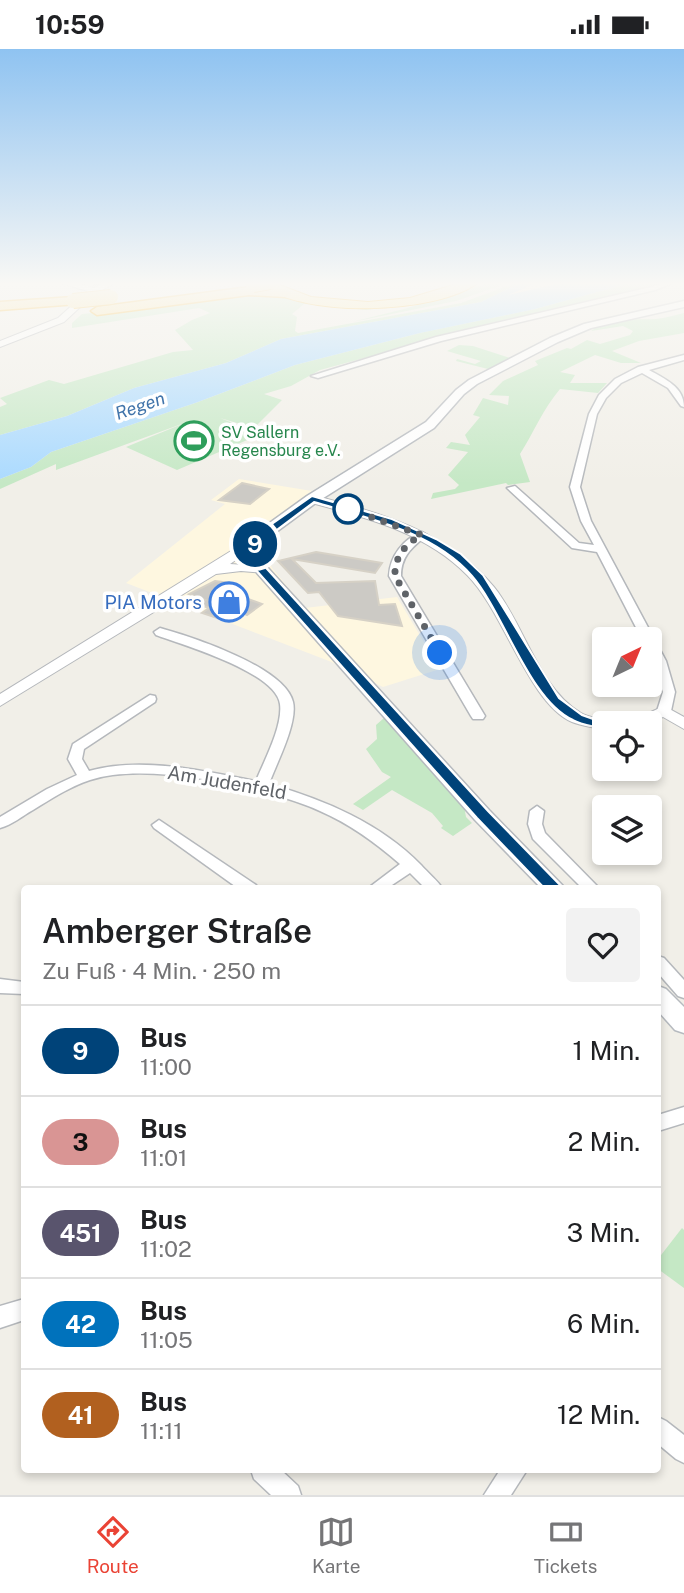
<!DOCTYPE html>
<html lang="de">
<meta charset="utf-8">
<style>
body{margin:0;font-family:"Public Sans",sans-serif;background:#f2f2f2;color:#202124;height:100vh;display:flex;flex-direction:column;font-size:26px;white-space:nowrap}
*{box-sizing:border-box;margin:0}
p{font-size:23px;color:#757577}
.icon{flex:none;width:38px;height:38px;fill:none;stroke:currentColor;stroke-width:2;stroke-linecap:round;stroke-linejoin:round}
.map{position:relative;flex:1;overflow:hidden}
.details{position:absolute;left:21px;top:836px;width:640px;height:588px;display:flex;flex-direction:column;background:#fff;border-radius:7px;box-shadow:0 4px 10px #0003}
.details>*{flex:none}
.badge{padding:0 14px;border-radius:23px;font-size:24px;line-height:46px}
.needle{width:46px;rotate:43deg}
.tools{position:absolute;left:592px;top:578px;display:grid;gap:14px}
.tools a{display:grid;place-items:center;width:70px;height:70px;border-radius:7px;background:#fff;box-shadow:0 4px 10px #0003;font-size:35px}
.you{position:absolute;width:35px;height:35px;margin:-18px;border:5px solid #fff;border-radius:50%;background:#1a73e8;box-shadow:0 0 0 10px #1a73e833}
.map>.badge{position:absolute;translate:-50% -50%;box-shadow:0 0 0 4px #fff}
.round{display:grid;place-items:center;flex:none;width:74px;height:74px;border-radius:7px;background:#f2f2f2}
.overview{display:flex;align-items:center;justify-content:space-between;height:119px;padding:0 21px}
h1{font-size:33px;font-weight:600;line-height:52px}
ul{padding:0;list-style:none}
li{display:flex;align-items:center;gap:21px;height:91px;padding:0 21px;border-top:2px solid #e0e0e0}
li div{flex:1}
li b{display:block;font-size:26px}
li em{font-style:normal}
li .badge{min-width:77px;font-weight:700;text-align:center}
.status{display:flex;justify-content:space-between;align-items:center;height:49px;padding:0 35px;background:#fff;direction:ltr}
.status svg{height:19px;fill:currentColor}
.tabs{display:flex;justify-content:space-around;align-items:center;height:98px;border-top:2px solid #e0e0e0;background:#fff;font-size:19px;color:#757577}
.tabs a{display:grid;justify-items:center;gap:4px}
.tabs .selected{color:#ea4335}
.map>svg:first-child{display:block}
.commercial{fill:#fef7e0}
.green{fill:#c5e8c5}
.water{fill:#aadaff}
.building{fill:#cccac5;stroke:#d6d1c6;stroke-width:2}
.lines{fill:none;stroke-linecap:round;stroke-linejoin:round}
.minor-casing{stroke:#b5b8bc;stroke-width:3}
.tertiary-casing{stroke:#b5b8bc;stroke-width:2}
.secondary-casing{stroke:#b6babf;stroke-width:3}
.trunk-casing{stroke:#f9ab00;stroke-width:2}
.motorway-casing{stroke:#f9ab00;stroke-width:3}
.minor{fill:#fff;fill-rule:evenodd}
.tertiary{fill:#fff;fill-rule:evenodd}
.secondary{fill:#fff;fill-rule:evenodd}
.trunk{fill:#feeaa1;fill-rule:evenodd}
.motorway{fill:#fde293;fill-rule:evenodd}
.motorway-bridge-casing{stroke:#f9ab00;stroke-width:16;stroke-linecap:butt}
.motorway-bridge{stroke:#fde293;stroke-width:14}
.line{fill:#004379;stroke:#fff;stroke-width:2}
.walk{stroke:#5f6368;stroke-width:7;stroke-dasharray:0 12.6}
.stop-dot{fill:#fff;stroke:#004379;stroke-width:3.5}
.labels{text-anchor:middle;stroke-width:7;stroke-linejoin:round;paint-order:stroke}
.far-leisure-label{font-size:16px;fill:#27864d;stroke:#fff;text-anchor:start}
.far-water-label{font-size:18px;font-style:italic;fill:#4174aa;stroke:#fff}
.shop-label{font-size:19px;fill:#366cbe;stroke:#fff;text-anchor:end}
.street-label{font-size:19px;fill:#5f6368;stroke:#fff}
</style>
<div class="status"><b>10:59</b><svg viewBox="0 0 49 12"><path d="M0 12V9h3v3zM5 12V6h3v6zM10 12V3h3v9zM15 12V0h3v12zM26 1h20v11H26zM47 4h2v5h-2z"/></svg></div>
<div class="map">
<svg width="684" height="1446" viewBox="0 0 684 1446">
<rect width="100%" height="100%" fill="#f1efe8"/>
<path class="commercial" d="M 239,430 L 312,442 L 269,474 L 281,481 L 269,490 L 265,500 L 272,519 L 305,559 L 397,548 L 440,620 L 383,638 L 329,612 L 126,534 L 225,455 L 211,451 Z"/>
<g class="green">
<path d="M 492,233 L 511,233 L 456,252 L 352,273 L 404,260 Z"/>
<path d="M 517,233 L 522,233 L 481,253 L 281,290 L 226,314 L 134,339 L 67,367 L 0,386 L 0,358 L 7,355 L 0,349 L 49,331 L 64,335 L 173,303 L 193,301 L 175,281 L 192,271 L 210,264 L 199,259 L 72,279 L 72,274 L 82,265 L 135,260 L 252,242 L 381,259 L 366,261 L 304,255 L 292,265 L 297,268 L 295,282 L 298,284 L 461,254 Z"/>
<path d="M 634,233 L 663,235 L 438,289 L 320,321 L 291,337 L 264,345 L 282,351 L 254,379 L 220,369 L 261,385 L 177,421 L 126,398 L 187,373 L 56,421 L 56,415 L 0,440 L 0,430 L 31,418 L 51,403 L 198,353 L 295,316 L 424,283 L 535,260 Z"/>
<path d="M 684,264 L 684,284 L 639,292 L 612,302 L 641,314 L 621,314 L 595,306 L 560,323 L 575,326 L 570,334 L 607,334 L 598,344 L 560,340 C 543,360 534,383 520,405 L 530,433 L 508,436 L 506,434 L 431,450 L 433,444 L 455,440 L 459,436 L 448,426 L 468,403 L 446,399 L 451,393 L 470,396 L 465,386 L 480,368 L 473,366 L 483,349 L 508,356 L 509,347 L 489,346 L 503,332 L 538,316 L 535,312 L 567,299 L 571,300 L 587,291 L 600,295 L 630,286 L 633,282 L 623,277 L 591,282 C 610,268 634,271 656,270 C 665,269 675,266 684,264 Z"/>
<path d="M 459,296 L 473,297 L 510,309 L 488,320 L 456,312 L 457,310 L 475,315 L 481,312 L 447,302 Z"/>
<path d="M 384,669 L 464,757 L 466,768 L 472,774 L 453,787 L 441,779 L 443,777 L 432,764 L 392,741 L 363,761 L 353,755 L 391,728 L 382,723 L 366,700 L 377,690 L 376,676 Z"/>
<path d="M 682,1179 L 684,1181 L 684,1239 L 658,1220 L 658,1210 Z"/>
</g>
<path class="water" d="M 522,233 L 539,233 L 508,246 L 565,233 L 634,233 L 535,260 L 420,284 L 295,316 L 198,353 L 51,403 L 31,418 L 0,430 L 0,386 L 67,367 L 134,339 L 226,314 L 281,290 L 481,253 Z"/>
<g class="building">
<path d="M 242,434 L 269,440 L 250,455 L 219,451 Z"/>
<path d="M 316,503 L 382,514 L 375,524 L 292,510 L 316,534 L 375,532 L 379,556 L 395,555 L 402,577 L 338,567 L 319,543 L 308,544 L 278,512 Z"/>
<path d="M 215,532 L 230,534 L 234,539 L 234,545 L 262,555 L 247,566 L 243,564 L 236,569 L 226,566 L 220,570 L 202,564 L 209,559 L 198,555 L 205,551 L 189,545 Z"/>
</g>
<g class="lines">
<g class="minor-casing">
<g id="minor">
<path d="M 91,233 L 100,233 L 83,240 L 78,239 Z"/>
<path d="M 666,233 L 675,233 L 655,241 L 441,292 L 318,329 L 311,327 L 436,288 L 651,238 Z"/>
<path d="M 684,306 L 684,311 L 649,321 C 665,330 684,338 684,358 L 681,357 L 668,339 L 642,324 L 621,334 L 606,349 L 597,365 L 580,438 L 591,472 L 666,612 L 675,643 L 671,662 L 664,666 L 657,662 L 663,643 L 649,603 L 649,590 L 642,590 L 597,503 L 572,499 L 507,439 L 515,437 L 579,494 L 594,496 L 581,472 L 570,438 L 589,365 L 599,346 L 615,330 L 638,318 Z"/>
<path d="M 422,483 L 427,486 C 413,498 401,506 401,527 L 485,667 L 483,670 L 473,670 L 471,667 L 389,527 C 390,507 403,490 422,483 Z"/>
<path d="M 160,579 C 192,588 285,618 293,653 C 298,674 276,715 269,735 C 325,751 380,774 421,816 C 428,824 437,831 443,840 L 426,840 L 410,824 L 386,840 L 367,840 L 400,815 C 376,794 350,775 320,762 C 266,738 146,712 90,731 C 69,738 51,750 33,761 C 22,767 12,776 0,779 L 0,768 L 47,740 L 77,726 L 68,710 L 73,695 L 150,646 L 155,647 L 156,650 L 155,653 L 84,700 L 82,710 L 89,722 C 142,707 203,722 256,732 C 264,712 283,677 280,655 C 276,623 183,596 156,586 L 154,583 Z"/>
<path d="M 537,757 L 544,762 L 542,775 L 545,784 L 600,840 L 583,840 L 533,790 L 528,775 L 530,762 Z"/>
<path d="M 159,771 L 256,836 L 258,840 L 239,840 L 154,779 L 152,776 Z"/>
<path d="M 658,907 L 664,909 L 684,931 L 684,949 L 678,947 L 658,924 Z"/>
<path d="M 0,930 L 24,933 L 24,945 L 0,944 Z"/>
<path d="M 684,1058 L 684,1074 L 658,1082 L 658,1066 Z"/>
<path d="M 24,1250 L 24,1271 L 0,1279 L 0,1257 Z"/>
<path d="M 658,1368 L 666,1372 L 684,1386 L 684,1414 L 676,1410 L 658,1395 Z"/>
<path d="M 251,1421 L 281,1421 L 298,1437 L 301,1446 L 271,1446 L 254,1430 Z"/>
<path d="M 500,1421 L 527,1421 L 511,1446 L 484,1446 Z"/>
</g>
</g>
<g class="tertiary-casing">
<g id="tertiary">
<path d="M 57,233 L 71,233 L 94,239 L 106,233 L 116,233 L 92,247 L 64,273 L 0,298 L 0,292 L 58,269 L 88,242 Z"/>
<path d="M 312,446 C 379,463 448,483 494,538 C 524,575 539,640 581,664 C 590,669 602,669 611,674 L 604,674 L 604,681 C 594,678 582,677 572,673 C 529,655 503,561 467,526 C 425,483 364,468 308,453 L 308,447 Z"/>
<path d="M 257,486 L 262,487 L 262,493 L 230,515 L 262,517 L 267,518 L 267,524 L 241,522 L 216,525 L 0,657 L 0,645 Z"/>
<path d="M 664,657 L 684,668 L 684,680 L 663,668 L 649,674 L 627,674 Z"/>
</g>
</g>
<g class="secondary-casing">
<g id="secondary">
<path d="M 684,252 L 684,258 L 591,279 L 558,293 L 477,335 L 464,345 L 434,379 L 317,453 L 264,492 L 260,506 L 268,519 L 489,761 L 566,840 L 542,840 L 475,771 L 257,524 L 246,506 L 250,490 L 257,483 L 307,447 L 426,373 L 456,341 L 469,331 L 550,289 L 584,275 Z"/>
<path d="M 658,937 L 666,940 L 684,958 L 684,984 L 675,981 L 658,962 Z"/>
</g>
</g>
<g class="trunk-casing">
<path id="trunk" d="M 258,233 L 272,233 L 311,248 L 368,253 L 410,249 L 463,233 L 479,233 C 438,266 297,270 258,233 Z"/>
</g>
<g class="motorway-casing">
<g id="motorway">
<path d="M 249,238 L 286,240 L 292,244 L 286,248 L 249,246 L 97,266 L 91,262 L 97,258 Z"/>
<path d="M 73,248 L 79,252 L 77,255 L 0,261 L 0,253 Z"/>
</g>
</g>
<use href="#minor" class="minor"/>
<use href="#tertiary" class="tertiary"/>
<use href="#secondary" class="secondary"/>
<use href="#trunk" class="trunk"/>
<use href="#motorway" class="motorway"/>
<g class="motorway-bridge-casing">
<g id="motorway-bridge">
<path d="M 253,236 L 270,233"/>
<path d="M 73,252 L 111,248"/>
</g>
</g>
<use href="#motorway-bridge" class="motorway-bridge"/>
</g>
<linearGradient id="sky" x2="0" y2="1"><stop stop-color="#8fc3f1"/><stop offset="0.54" stop-color="#f9f8f5"/><stop offset="1" stop-color="#f9f8f5" stop-opacity="0"/></linearGradient>
<rect width="684" height="435" fill="url(#sky)"/>
<path class="line" d="M 312,447 L 392,470 L 436,490 L 461,505 L 483,526 L 559,649 L 582,666 L 610,676 L 604,680 C 594,677 582,676 573,671 C 529,651 504,564 472,527 C 434,483 368,469 314,453 L 262,492 L 258,506 L 266,519 L 488,762 L 560,836 L 562,840 L 560,844 L 549,844 L 477,769 L 256,521 L 247,506 L 253,488 Z"/>
<g class="lines">
<path class="walk" d="M 348,460 L 422,486 C 406,494 394,508 395,527 L 440,604"/>
</g>
<defs>
<g id="stadium-ring" transform="scale(2.0125)"><circle r="9.5" fill="#fff" stroke="#2e9e5b" stroke-width="1.5"/><path d="M0-5a6.5 5 0 1 0 0 10a6.5 5 0 1 0 0-10ZM-3.5-1.8h7v3.6h-7Z" fill="#2e9e5b"/></g>
<g id="shop-ring" transform="scale(2.0125)"><circle r="9.5" fill="#fff" stroke="#3f7fe0" stroke-width="1.5"/><path d="M-5-2.5h2.3a2.7 3.5 0 0 1 5.4 0H5L5.5 6h-11ZM-1.5-2.5h3a1.5 2.3 0 0 0-3 0Z" fill="#3f7fe0"/></g>
</defs>
<g fill-rule="evenodd">
<use href="#stadium-ring" x="194" y="392"/>
<use href="#shop-ring" x="229" y="553"/>
</g>
<circle class="stop-dot" cx="348" cy="460" r="14"/>
<g class="labels">
<g class="far-leisure-label">
<text x="221" y="389">SV Sallern<tspan x="221" dy="18">Regensburg e.V.</tspan></text>
</g>
<g class="far-water-label">
<text transform="translate(140 357) rotate(-19)" y="6">Regen</text>
</g>
<g class="shop-label">
<text x="202" y="560">PIA Motors</text>
</g>
<g class="street-label">
<text transform="translate(227 733) rotate(10)" y="7">Am Judenfeld</text>
</g>
</g>
</svg>
<div class="tools">
<a><svg class="needle" viewBox="-14 -14 28 28"><path d="M0-13l5 13h-10z" fill="#e53935"/><path d="M0 13l5-13h-10z" fill="#757577"/></svg></a>
<a><svg class="icon" aria-label="locate" viewBox="0 0 24 24"><circle cx="12" cy="12" r="6"/><path d="M12 2v4M12 18v4M2 12h4M18 12h4"/></svg></a>
<a><svg class="icon" aria-label="layers" viewBox="0 0 24 24"><path d="M12 4l9 5-9 5-9-5zM3 14l9 5 9-5"/></svg></a>
</div>
<div class="you" style="left:440px;top:604px"></div>
<b class="badge" style="left:255px;top:495px;background:#004379;color:#fff">9</b>
<section class="details">
<div class="overview"><div><h1>Amberger Straße</h1><p>Zu Fuß · 4 Min. · 250 m</p></div><a class="round"><svg class="icon" aria-label="heart" viewBox="0 0 24 24"><path d="M12 20l-8-8c-3-5 5-10 8-4 3-6 11-1 8 4z"/></svg></a></div>
<ul>
<li><span class="badge" style="background:#004379;color:#fff">9</span><div><b>Bus</b><p>11:00</p></div><em>1 Min.</em></li>
<li><span class="badge" style="background:#d99594;color:#111">3</span><div><b>Bus</b><p>11:01</p></div><em>2 Min.</em></li>
<li><span class="badge" style="background:#59546d;color:#fff">451</span><div><b>Bus</b><p>11:02</p></div><em>3 Min.</em></li>
<li><span class="badge" style="background:#0072bc;color:#fff">42</span><div><b>Bus</b><p>11:05</p></div><em>6 Min.</em></li>
<li><span class="badge" style="background:#b1601f;color:#fff">41</span><div><b>Bus</b><p>11:11</p></div><em>12 Min.</em></li>
</ul>
</section>
</div>
<nav class="tabs">
<a class="selected"><svg class="icon" aria-label="directions" viewBox="0 0 24 24"><path d="M12 3l9 9-9 9-9-9zM9 14v-3h6M13 9l2 2-2 2"/></svg>Route</a>
<a><svg class="icon" aria-label="map" viewBox="0 0 24 24"><path d="M3 6l6-2 6 2 6-2v14l-6 2-6-2-6 2zM9 4v14M15 6v14"/></svg>Karte</a>
<a><svg class="icon" aria-label="tickets" viewBox="0 0 24 24"><path d="M3 7h18v10H3zM15 7v10"/></svg>Tickets</a>
</nav>
